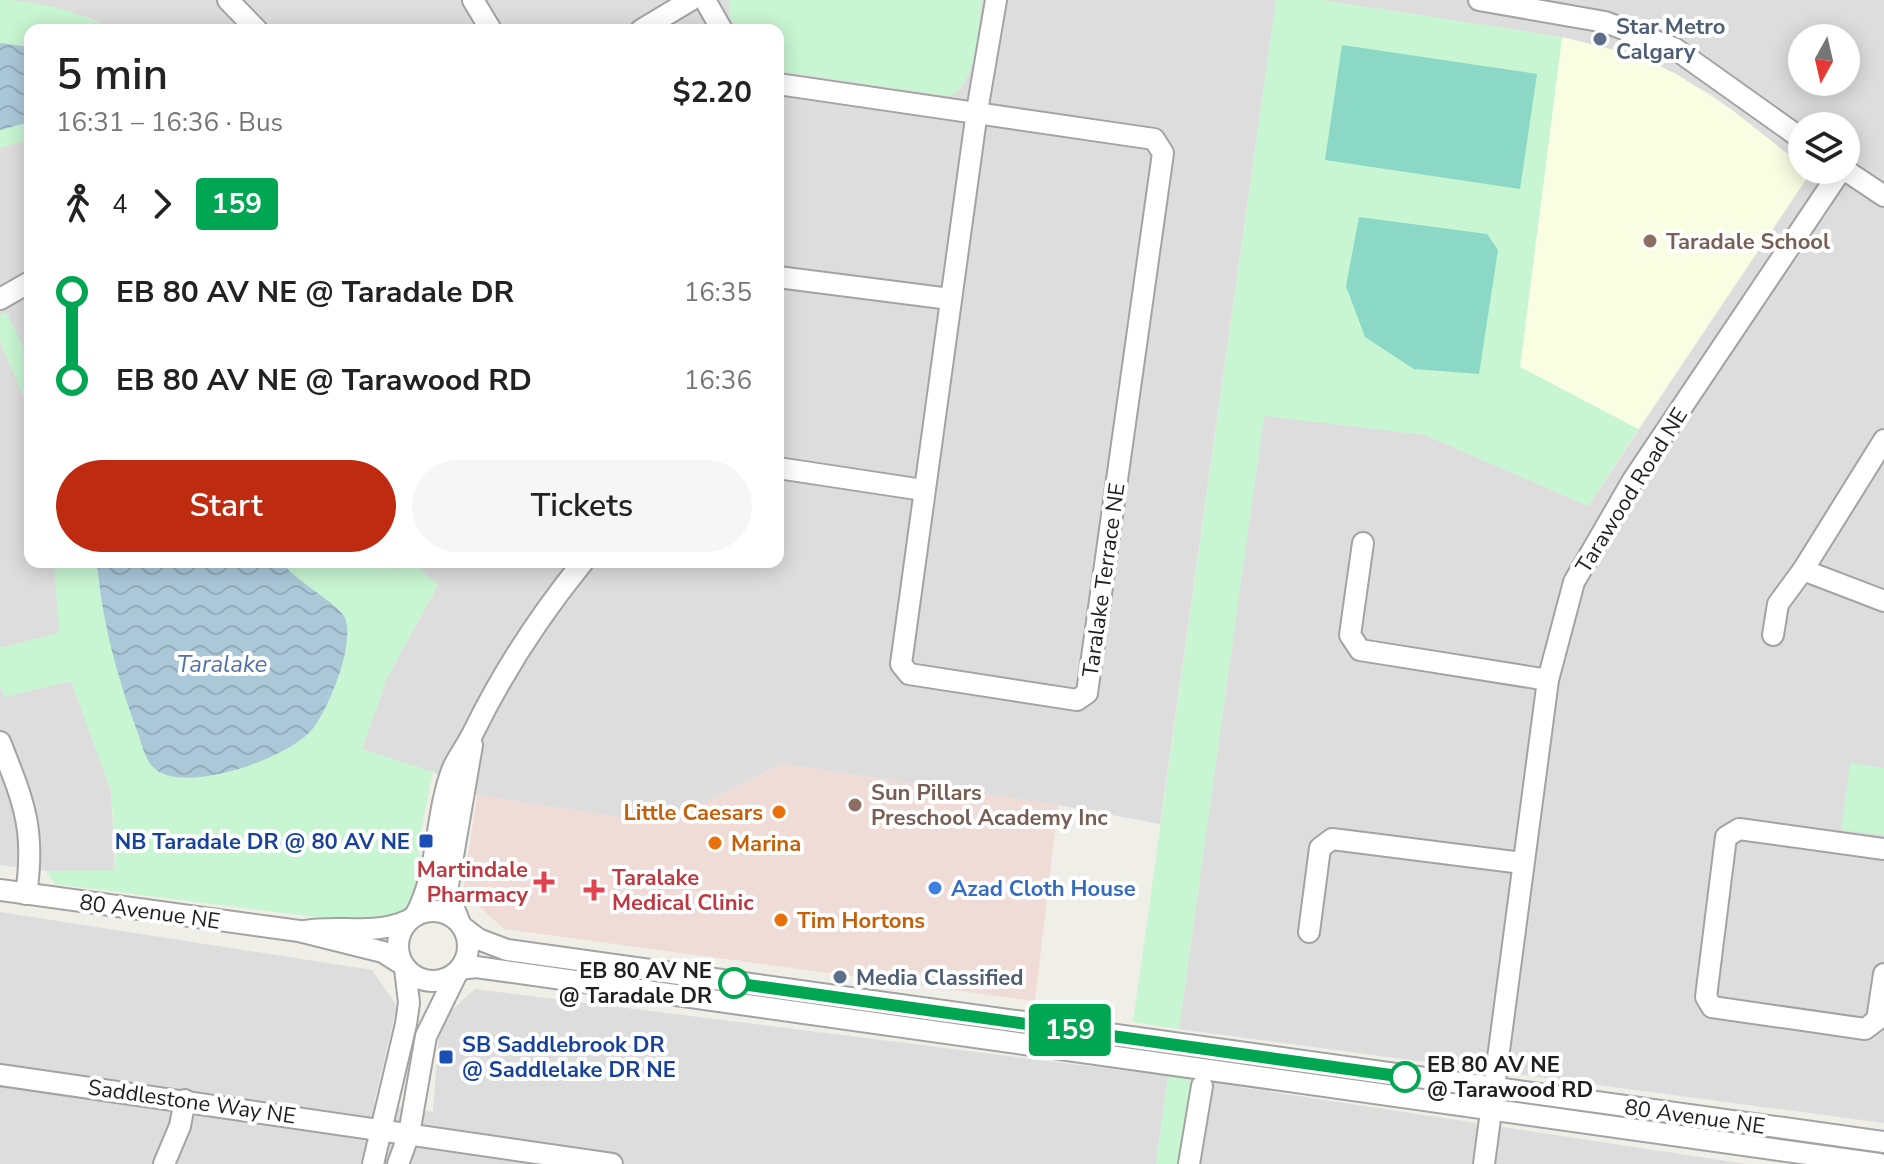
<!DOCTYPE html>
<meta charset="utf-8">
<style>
body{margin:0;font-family:"Nunito Sans",sans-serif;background:#f6f6f6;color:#222;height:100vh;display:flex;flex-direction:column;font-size:30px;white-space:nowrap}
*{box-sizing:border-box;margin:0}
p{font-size:26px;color:#767676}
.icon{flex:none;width:44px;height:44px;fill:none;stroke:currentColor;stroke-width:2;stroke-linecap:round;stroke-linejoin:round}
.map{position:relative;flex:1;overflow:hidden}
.side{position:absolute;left:24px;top:24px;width:760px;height:544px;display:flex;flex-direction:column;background:#fff;border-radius:16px;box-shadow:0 4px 20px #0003}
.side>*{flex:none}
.badge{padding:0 16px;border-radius:6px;font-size:28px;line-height:52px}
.needle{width:52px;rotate:188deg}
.buttons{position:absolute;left:1788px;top:24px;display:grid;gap:16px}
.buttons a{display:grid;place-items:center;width:72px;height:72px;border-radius:50%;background:#fff;box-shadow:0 4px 20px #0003;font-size:40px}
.map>.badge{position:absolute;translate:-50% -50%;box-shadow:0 0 0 4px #fff}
.legs{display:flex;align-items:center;gap:12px;height:88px;padding:0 32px;font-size:26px}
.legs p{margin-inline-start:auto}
.head{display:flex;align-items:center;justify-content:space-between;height:136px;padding:0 32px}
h1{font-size:44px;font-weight:600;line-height:60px}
.action{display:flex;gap:16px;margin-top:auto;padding:16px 32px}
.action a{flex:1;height:92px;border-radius:48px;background:#bf2b10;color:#fff;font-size:32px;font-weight:600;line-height:92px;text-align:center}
.action a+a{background:#f6f6f6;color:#222}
ul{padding:0 32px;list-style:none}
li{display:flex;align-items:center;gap:28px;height:88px;font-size:30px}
li i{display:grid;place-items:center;width:12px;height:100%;margin:0 10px;background:currentColor}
li i::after{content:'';width:20px;height:20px;margin:-10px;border:6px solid;border-radius:50%;background:#fff}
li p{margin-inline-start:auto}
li:first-child i{background:linear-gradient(#0000 50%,currentColor 0)}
li:last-child i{background:linear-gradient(currentColor 50%,#0000 0)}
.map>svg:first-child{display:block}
.residential{fill:#ddd;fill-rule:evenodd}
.commercial{fill:#efdcd7}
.education{fill:#f9fde2}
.park{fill:#c8f5d2}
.pitch{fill:#8bd8c6}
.water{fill:url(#water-waves)}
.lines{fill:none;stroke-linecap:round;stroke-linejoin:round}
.minor-casing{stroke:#a3a3a3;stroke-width:24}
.minor{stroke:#fff;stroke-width:20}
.line-1-casing{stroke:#fff;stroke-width:18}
.line-1{stroke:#00a651;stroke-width:12}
.service-dot{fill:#5c6f8a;stroke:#fff;stroke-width:3}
.education-dot{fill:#8d6e63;stroke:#fff;stroke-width:3}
.food-dot{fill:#e8710a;stroke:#fff;stroke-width:3}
.transit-dot{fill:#1a4fb4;stroke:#fff;stroke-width:3}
.health-dot{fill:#e0444e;stroke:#fff;stroke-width:3}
.shop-dot{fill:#3f7fe0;stroke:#fff;stroke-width:3}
.stop-1-dot{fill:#fff;stroke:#00a651;stroke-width:4}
.labels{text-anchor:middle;stroke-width:8;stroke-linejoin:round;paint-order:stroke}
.service-label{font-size:22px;font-weight:bold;fill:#4e5e75;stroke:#fff;text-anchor:start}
.education-label{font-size:22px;font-weight:bold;fill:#785e54;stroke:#fff;text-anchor:start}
.street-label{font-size:22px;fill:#1f1f1f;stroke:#fff}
.food-label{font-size:22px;font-weight:bold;fill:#c56008;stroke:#fff;text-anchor:start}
.transit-label{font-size:22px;font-weight:bold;fill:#164399;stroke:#fff;text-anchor:end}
.health-label{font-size:22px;font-weight:bold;fill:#be3a42;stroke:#fff;text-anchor:end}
.shop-label{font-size:22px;font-weight:bold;fill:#366cbe;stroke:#fff;text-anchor:start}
.stop-label{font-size:22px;font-weight:bold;fill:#1f1f1f;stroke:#fff;text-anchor:end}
.water-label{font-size:24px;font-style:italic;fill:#5371a8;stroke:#fff}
</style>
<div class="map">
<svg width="1884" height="1164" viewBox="0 0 1884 1164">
<defs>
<pattern id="water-waves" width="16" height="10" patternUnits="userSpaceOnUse" patternTransform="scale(2)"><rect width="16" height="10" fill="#abc8d9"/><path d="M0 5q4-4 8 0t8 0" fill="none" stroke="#93abba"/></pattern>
</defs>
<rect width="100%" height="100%" fill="#efeee7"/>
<g class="residential">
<path d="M 11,0 L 1276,0 L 1160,824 L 1058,805 L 782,764 L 662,824 L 477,795 L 433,772 L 362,749 L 387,678 L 438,585 L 415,565 L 395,569 L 369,562 L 778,562 L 778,30 L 116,30 L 90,18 Z"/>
<path d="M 1322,0 L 1884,0 L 1884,1123 L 1179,1029 L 1264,415 L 1425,435 L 1588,506 L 1809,175 L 1808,170 L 1846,170 L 1846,126 L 1802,126 L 1802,165 L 1712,95 L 1642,57 L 1562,37 ZM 1802,38 L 1846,38 L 1846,82 L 1802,82 Z"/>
<path d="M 30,139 L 30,360 L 6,313 L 0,316 L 0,148 Z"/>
<path d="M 0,341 L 30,412 L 30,562 L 54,562 L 60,633 L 0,648 Z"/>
<path d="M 71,681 L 111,791 L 115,871 L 46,871 L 0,865 L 0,686 L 4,697 Z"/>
<path d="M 0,912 L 372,970 L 397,1006 L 374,1103 L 433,1112 L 440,1021 L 475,989 L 1168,1076 L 1156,1164 L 0,1164 Z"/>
<path d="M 1213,1083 L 1746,1164 L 1201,1164 Z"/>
</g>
<path class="commercial" d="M 782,764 L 1058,805 L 1035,1001 L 504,929 L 463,892 L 477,795 L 662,824 Z"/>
<path class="education" d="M 1562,37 L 1642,57 L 1678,75 L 1732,110 L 1802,165 L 1802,170 L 1808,170 L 1809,175 L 1638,429 L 1520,367 Z"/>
<g class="park">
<path d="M 0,0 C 40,0 80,13 116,30 L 30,30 L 30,139 L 0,148 Z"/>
<path d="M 729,0 L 982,0 C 978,26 977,89 948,96 L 778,71 L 778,30 L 737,30 L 729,16 Z"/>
<path d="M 1276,0 L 1322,0 L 1562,37 L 1520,367 L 1638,429 L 1588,506 L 1425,435 L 1264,416 L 1179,1029 L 1133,1022 Z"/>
<path d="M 6,312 L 30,360 L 30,412 L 0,341 L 0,316 Z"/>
<path d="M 54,562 L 369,562 L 395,569 L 415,565 L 438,585 L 387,678 L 362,749 L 433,772 L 417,849 L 424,863 C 413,909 404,924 354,922 L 55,884 L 46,871 L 115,870 L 116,861 L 111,791 L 71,681 L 4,697 L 0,686 L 0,648 L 59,633 Z"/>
<path d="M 1850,763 L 1884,768 L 1884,835 L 1841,830 Z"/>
<path d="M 1168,1076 L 1213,1083 L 1201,1164 L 1156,1164 Z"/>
</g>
<g class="pitch">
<path d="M 1342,45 L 1537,74 L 1520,189 L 1325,160 Z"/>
<path d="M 1359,217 L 1487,234 L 1498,250 L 1479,374 L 1414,369 L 1365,337 L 1346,286 Z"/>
</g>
<g class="water">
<path d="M 0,43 L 30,47 L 30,122 L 0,130 Z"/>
<path d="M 97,562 L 282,562 C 296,582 339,604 345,618 C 355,644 330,705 314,727 C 292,758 181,797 153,767 C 144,758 141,740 136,728 C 116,672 102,621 97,562 Z"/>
</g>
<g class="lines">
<g class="minor-casing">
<g id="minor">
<path d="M 228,0 L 257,30"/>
<path d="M 473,0 L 491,30"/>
<path d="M 705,0 L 722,30"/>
<path d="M 1479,0 L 1605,22 L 1674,48 L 1802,139"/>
<path d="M 641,30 L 691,0"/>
<path d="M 778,84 L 1154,139 L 1163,153 L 1087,693 L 1077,700 L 909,674 L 901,664 L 977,111 L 996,0"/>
<path d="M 1845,170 L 1884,196"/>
<path d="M 778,277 L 950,299"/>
<path d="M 0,299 L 30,282"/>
<path d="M 1884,440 L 1803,570 L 1884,601"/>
<path d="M 778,468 L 923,490"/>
<path d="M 1363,543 L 1350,635 L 1360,650 L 1548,680"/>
<path d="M 1773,635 L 1778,604 L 1803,570"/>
<path d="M 0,742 C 23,800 36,829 26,894"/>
<path d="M 1884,849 L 1739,829 L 1726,837 L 1706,997 L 1712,1007 L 1865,1029 L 1877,1020 L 1884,974"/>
<path d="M 0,890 L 299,931 L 383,952 L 402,964"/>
<circle cx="433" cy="946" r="35"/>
<path d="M 415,916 C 440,871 434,816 453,768 C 459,755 468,744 474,731 C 504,670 540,615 583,562"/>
<path d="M 459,921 L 447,891 L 472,745"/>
<path d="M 465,929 L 478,939 L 507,950 L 1884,1142"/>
<path d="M 304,931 C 340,925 375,936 409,920"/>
<path d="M 1309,932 L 1320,848 L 1332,839 L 1522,863"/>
<path d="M 460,969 L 476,967 L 1879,1164"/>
<path d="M 0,1075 L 612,1164"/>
<path d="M 164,1164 L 180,1126 L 185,1100"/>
<path d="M 373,1164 L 406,1024 L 409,1003 L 405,968"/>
<path d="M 398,1164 L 409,1134 L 426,1036 L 457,973"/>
<path d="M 1189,1164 L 1202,1086"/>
<path d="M 1484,1164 L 1548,680 L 1574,582 L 1633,480 L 1841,170"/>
</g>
</g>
<use href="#minor" class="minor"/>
</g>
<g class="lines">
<g class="line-1-casing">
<path id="line-1" d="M 734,983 L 1405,1077"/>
</g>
<use href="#line-1" class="line-1"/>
</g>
<g class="service-dot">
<circle cx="1600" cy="39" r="8"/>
<circle cx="840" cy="977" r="8"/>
</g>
<g class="education-dot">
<circle cx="1650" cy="241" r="8"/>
<circle cx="855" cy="805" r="8"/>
</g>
<g class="food-dot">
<circle cx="779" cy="812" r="8"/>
<circle cx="715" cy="843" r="8"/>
<circle cx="781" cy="920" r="8"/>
</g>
<g class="transit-dot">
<rect x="418" y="833" width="16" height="16" rx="4"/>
<rect x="438" y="1049" width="16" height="16" rx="4"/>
</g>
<g class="health-dot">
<path d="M540 870h8v8h8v8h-8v8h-8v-8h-8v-8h8z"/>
<path d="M590 878h8v8h8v8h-8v8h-8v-8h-8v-8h8z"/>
</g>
<circle class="shop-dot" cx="935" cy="888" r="8"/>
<g class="stop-1-dot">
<circle cx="734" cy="983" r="14"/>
<circle cx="1405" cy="1077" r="14"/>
</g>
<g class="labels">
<g class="service-label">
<text x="1616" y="34">Star Metro<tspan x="1616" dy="25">Calgary</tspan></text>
<text x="856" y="985">Media Classified</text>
</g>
<g class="education-label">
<text x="1666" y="249">Taradale School</text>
<text x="871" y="800">Sun Pillars<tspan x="871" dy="25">Preschool Academy Inc</tspan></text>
</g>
<g class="street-label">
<text transform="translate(1631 490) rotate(-58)" y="8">Tarawood Road NE</text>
<text transform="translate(1103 580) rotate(-82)" y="8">Taralake Terrace NE</text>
<text transform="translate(150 911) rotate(8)" y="8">80 Avenue NE</text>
<text transform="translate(192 1101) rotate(8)" y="8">Saddlestone Way NE</text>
<text transform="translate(1695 1116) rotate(8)" y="8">80 Avenue NE</text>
</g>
<g class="food-label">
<text x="763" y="820" text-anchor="end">Little Caesars</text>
<text x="731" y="851">Marina</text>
<text x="797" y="928">Tim Hortons</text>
</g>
<g class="transit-label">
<text x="410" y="849">NB Taradale DR @ 80 AV NE</text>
<text x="462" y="1052" text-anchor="start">SB Saddlebrook DR<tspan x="462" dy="25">@ Saddlelake DR NE</tspan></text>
</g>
<g class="health-label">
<text x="528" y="877">Martindale<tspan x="528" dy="25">Pharmacy</tspan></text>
<text x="612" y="885" text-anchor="start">Taralake<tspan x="612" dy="25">Medical Clinic</tspan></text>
</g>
<g class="shop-label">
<text x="951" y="896">Azad Cloth House</text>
</g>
<g class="stop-label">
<text x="712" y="978">EB 80 AV NE<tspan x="712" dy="25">@ Taradale DR</tspan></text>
<text x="1427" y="1072" text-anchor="start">EB 80 AV NE<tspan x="1427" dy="25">@ Tarawood RD</tspan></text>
</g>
<g class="water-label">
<text x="222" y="672">Taralake</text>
</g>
</g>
</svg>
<div class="buttons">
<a><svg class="needle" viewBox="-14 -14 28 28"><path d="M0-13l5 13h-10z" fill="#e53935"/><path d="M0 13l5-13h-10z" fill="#767676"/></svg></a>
<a><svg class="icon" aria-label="layers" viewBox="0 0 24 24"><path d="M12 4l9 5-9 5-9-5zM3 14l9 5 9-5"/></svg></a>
</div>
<b class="badge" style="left:1070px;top:1030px;background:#00a651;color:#fff">159</b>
<section class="side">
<div class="head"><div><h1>5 min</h1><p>16:31 – 16:36 · Bus</p></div><b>$2.20</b></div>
<div class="legs"><svg class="icon" aria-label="walk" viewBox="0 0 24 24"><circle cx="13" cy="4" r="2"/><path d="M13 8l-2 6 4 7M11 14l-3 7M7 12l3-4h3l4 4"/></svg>4<svg class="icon" aria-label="forward" viewBox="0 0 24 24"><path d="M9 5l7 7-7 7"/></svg><b class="badge" style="background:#00a651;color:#fff">159</b></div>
<ul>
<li><i style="color:#00a651"></i><b>EB 80 AV NE @ Taradale DR</b><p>16:35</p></li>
<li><i style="color:#00a651"></i><b>EB 80 AV NE @ Tarawood RD</b><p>16:36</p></li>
</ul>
<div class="action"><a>Start</a><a>Tickets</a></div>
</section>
</div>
